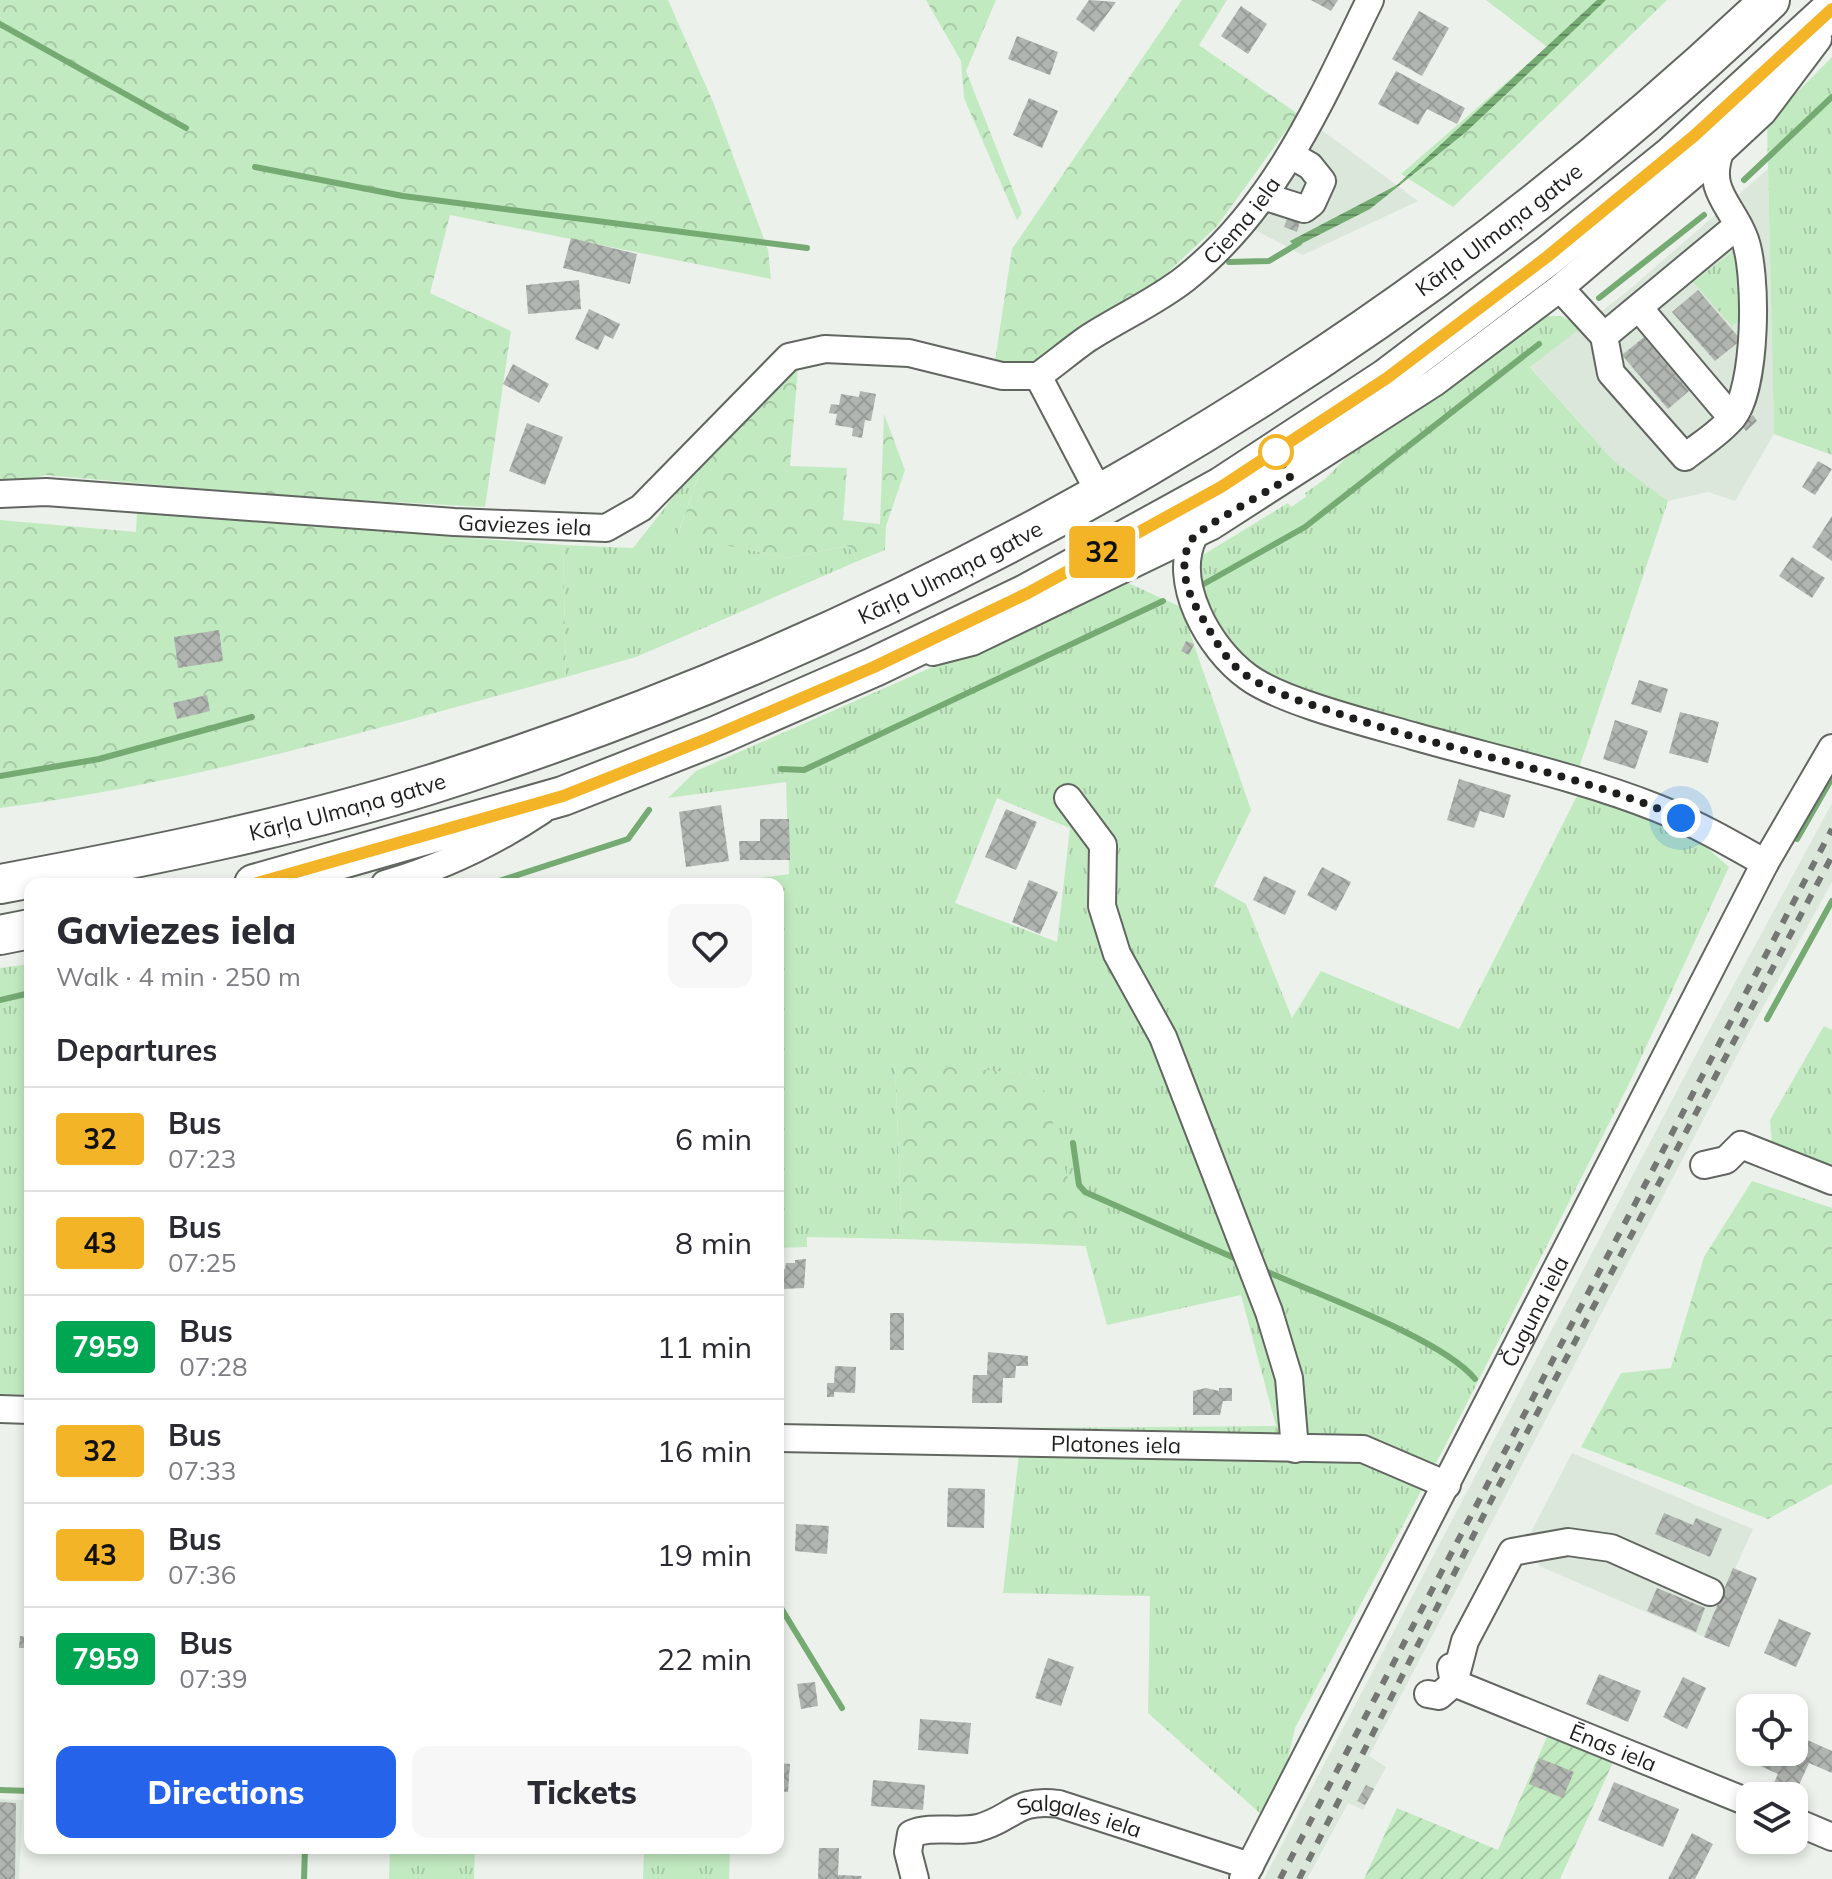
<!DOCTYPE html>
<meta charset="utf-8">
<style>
body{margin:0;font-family:Mulish,sans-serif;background:#f7f7f7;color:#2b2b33;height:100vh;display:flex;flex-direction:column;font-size:30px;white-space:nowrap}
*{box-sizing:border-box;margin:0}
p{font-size:26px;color:#7c7c81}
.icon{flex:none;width:44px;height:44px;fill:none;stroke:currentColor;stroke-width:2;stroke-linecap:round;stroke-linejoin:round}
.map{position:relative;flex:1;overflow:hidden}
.drawer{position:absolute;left:24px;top:878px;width:760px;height:976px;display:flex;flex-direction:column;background:#fff;border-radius:16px;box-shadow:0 4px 12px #0003}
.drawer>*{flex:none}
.badge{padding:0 16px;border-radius:6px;font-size:28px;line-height:52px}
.fabs{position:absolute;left:1736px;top:1694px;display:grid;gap:16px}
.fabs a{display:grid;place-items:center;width:72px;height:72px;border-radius:16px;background:#fff;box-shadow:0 4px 12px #0003;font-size:40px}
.you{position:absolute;width:40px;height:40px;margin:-20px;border:6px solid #fff;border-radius:50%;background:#1a73e8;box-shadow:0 0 0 12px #1a73e833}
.map>.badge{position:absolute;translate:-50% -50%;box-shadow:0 0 0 4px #fff}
h2{padding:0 32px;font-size:30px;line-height:72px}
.round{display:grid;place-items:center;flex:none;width:84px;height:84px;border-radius:16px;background:#f7f7f7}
.headline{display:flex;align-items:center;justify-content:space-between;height:136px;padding:0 32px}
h1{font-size:38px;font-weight:800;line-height:60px}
.button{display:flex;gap:16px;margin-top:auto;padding:16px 32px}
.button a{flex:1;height:92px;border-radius:16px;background:#2563eb;color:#fff;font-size:32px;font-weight:800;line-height:92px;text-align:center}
.button a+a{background:#f7f7f7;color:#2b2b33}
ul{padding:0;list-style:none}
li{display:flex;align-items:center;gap:24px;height:104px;padding:0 32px;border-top:2px solid #e1e1e2}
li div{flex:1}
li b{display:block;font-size:30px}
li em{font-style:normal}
li .badge{min-width:88px;font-weight:700;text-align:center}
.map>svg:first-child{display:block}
.built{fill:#dce7db}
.grass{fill:url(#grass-tufts);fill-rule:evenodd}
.forest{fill:url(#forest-crowns)}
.garden{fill:url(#garden-furrows)}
.water{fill:url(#water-rules)}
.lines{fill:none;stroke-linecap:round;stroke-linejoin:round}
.stream{stroke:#75ab73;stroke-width:6}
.building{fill:url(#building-cross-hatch)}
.minor-casing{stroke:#626661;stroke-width:30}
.highway-casing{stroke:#626661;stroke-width:42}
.minor{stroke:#fff;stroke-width:26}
.highway{stroke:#fff;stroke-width:38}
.rail{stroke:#737672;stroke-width:6;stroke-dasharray:10 10;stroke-linecap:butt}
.line-casing{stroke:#fff;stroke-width:18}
.line{stroke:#f4b427;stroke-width:12}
.walk{stroke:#1e1f1d;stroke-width:8;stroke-dasharray:0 14.4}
.stop-dot{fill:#fff;stroke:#f4b427;stroke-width:4}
.labels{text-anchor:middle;stroke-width:8;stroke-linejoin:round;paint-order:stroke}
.street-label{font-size:22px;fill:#1e1f1d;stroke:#f9fef9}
</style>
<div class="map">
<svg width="1832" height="1879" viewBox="0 0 1832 1879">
<defs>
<pattern id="grass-tufts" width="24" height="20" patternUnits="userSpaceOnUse" patternTransform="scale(2)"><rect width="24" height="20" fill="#c2eac0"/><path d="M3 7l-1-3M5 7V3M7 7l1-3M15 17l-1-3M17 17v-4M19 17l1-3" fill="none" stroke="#a6c8a5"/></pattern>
<pattern id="forest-crowns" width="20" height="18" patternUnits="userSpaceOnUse" patternTransform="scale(2)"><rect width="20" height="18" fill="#c2eac0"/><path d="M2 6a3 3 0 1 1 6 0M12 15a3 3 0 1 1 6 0" fill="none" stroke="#a6c8a5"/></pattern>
<pattern id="garden-furrows" width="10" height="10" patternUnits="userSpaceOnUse" patternTransform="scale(2)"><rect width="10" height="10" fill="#c2eac0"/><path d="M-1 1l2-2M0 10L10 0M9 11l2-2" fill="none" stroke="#a6c8a5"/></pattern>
<pattern id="water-rules" width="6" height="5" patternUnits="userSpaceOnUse" patternTransform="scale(2)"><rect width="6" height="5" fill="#75ab73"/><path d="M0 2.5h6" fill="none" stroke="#5f8b5e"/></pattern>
<pattern id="building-cross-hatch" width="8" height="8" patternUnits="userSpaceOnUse" patternTransform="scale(2)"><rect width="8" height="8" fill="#b0b5b0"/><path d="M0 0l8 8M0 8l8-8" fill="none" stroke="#979b97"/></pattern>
</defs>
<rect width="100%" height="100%" fill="#ecf1eb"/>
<g class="built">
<path d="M 1319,128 L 1418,201 L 1303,255 L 1251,228 Z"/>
<path d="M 1768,169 L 1774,434 L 1735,501 L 1708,492 L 1668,501 L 1613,460 L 1530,366 L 1629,290 Z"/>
<path d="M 1832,803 L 1832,882 L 1753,1025 L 1369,1756 L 1386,1767 L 1363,1810 L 1348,1803 L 1307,1879 L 1264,1879 L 1691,1064 Z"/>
<path d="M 1572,1453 L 1753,1529 L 1704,1637 L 1539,1566 L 1531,1532 Z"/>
<path d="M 0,1799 L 23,1800 L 19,1879 L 0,1879 Z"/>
</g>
<g class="grass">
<path d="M 1832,57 L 1832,455 L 1774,434 L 1767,123 Z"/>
<path d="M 1735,250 L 1740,320 L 1732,326 L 1693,282 Z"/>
<path d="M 1543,316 L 1562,316 L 1581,328 L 1530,367 L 1613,460 L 1668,501 L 1578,771 L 1277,687 C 1266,678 1251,671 1242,660 C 1224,639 1188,582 1203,555 L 1288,503 L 1291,507 L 1306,497 L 1305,493 L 1324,480 L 1354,450 Z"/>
<path d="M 705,457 L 678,534 L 787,558 L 848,546 L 858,561 L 636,657 L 566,677 L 563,545 L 633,548 Z"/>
<path d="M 1126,582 L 1181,607 L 1251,810 L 1214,886 L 1246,904 L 1292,1018 L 1321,971 L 1459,1029 L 1577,796 L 1684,828 L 1729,867 L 1628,1086 L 1445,1446 L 1295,1728 L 1284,1776 L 1262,1815 L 1148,1713 L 1150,1596 L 1003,1593 L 1022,1428 L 1276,1426 L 1241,1295 L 1107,1325 L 1039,1075 L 895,1063 L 902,1239 L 807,1237 L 807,1247 L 778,1248 L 778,884 L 719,884 L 789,874 L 786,782 L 668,798 L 696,771 ZM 997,798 L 1070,828 L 1057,942 L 955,903 Z"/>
<path d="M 30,964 L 30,1395 L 0,1394 L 0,968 Z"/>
<path d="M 1824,1026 L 1832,1030 L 1832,1173 L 1772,1146 L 1770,1120 Z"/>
<path d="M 390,1848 L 475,1848 L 474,1879 L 389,1879 Z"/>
<path d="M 644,1848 L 730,1848 L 729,1879 L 643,1879 Z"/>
</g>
<g class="forest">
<path d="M 0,0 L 668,0 L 713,102 L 768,250 L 771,279 L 450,215 L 430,293 L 511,331 L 485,507 L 284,496 L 46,475 L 0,486 Z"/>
<path d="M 926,0 L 996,0 L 966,71 L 1022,213 L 1017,220 L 964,98 L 961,61 Z"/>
<path d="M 1182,0 L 1227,0 L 1199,45 L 1298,114 L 1217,226 L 1165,275 L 1036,368 L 995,361 L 1012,249 Z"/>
<path d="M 1486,0 L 1667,0 L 1453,207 L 1401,174 L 1547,47 Z"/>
<path d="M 798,368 L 790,466 L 847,468 L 843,520 L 880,524 L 884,414 L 905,470 L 886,526 L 885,550 L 858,561 L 848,546 L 787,558 L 678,535 L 705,457 Z"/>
<path d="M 137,512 L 563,545 L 566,677 C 379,728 193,783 0,808 L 0,520 L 136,532 Z"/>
<path d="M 895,1062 L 1040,1075 L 1086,1246 L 902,1239 Z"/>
<path d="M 1752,1181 L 1832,1208 L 1832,1484 L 1768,1519 L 1581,1447 L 1621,1373 L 1671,1368 L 1704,1257 Z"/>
</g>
<path class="garden" d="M 1549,1732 L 1614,1760 L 1560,1879 L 1364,1879 L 1397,1808 L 1498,1850 Z"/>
<path class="water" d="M 1597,0 L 1606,0 L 1466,132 L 1370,209 L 1295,247 L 1290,241 L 1397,185 Z"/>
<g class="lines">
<g class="stream">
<path d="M 0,24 L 186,128"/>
<path d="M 255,167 L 403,196 L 807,248"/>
<path d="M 1744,180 L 1832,97"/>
<path d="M 1229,262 L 1269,261 L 1299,243"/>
<path d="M 1599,298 L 1704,215"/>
<path d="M 1202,585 L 1305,527 L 1539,344"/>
<path d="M 781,769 L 804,770 L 1163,601"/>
<path d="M 0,776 L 99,759 L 252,717"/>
<path d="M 1797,839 L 1832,778"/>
<path d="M 490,884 L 628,839 L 649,810"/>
<path d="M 0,1000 L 30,993"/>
<path d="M 1767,1019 L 1832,901"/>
<path d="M 1073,1143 L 1079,1185 L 1085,1192 L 1239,1260"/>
<path d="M 1263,1270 C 1314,1293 1443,1339 1475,1379"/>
<path d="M 778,1603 L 842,1708"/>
<path d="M 0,1790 L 30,1791"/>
<path d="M 304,1879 L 305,1848"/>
</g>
</g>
<g class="building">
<path d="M 1089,0 L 1116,2 L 1094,32 L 1076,19 Z"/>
<path d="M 1311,0 L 1338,0 L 1331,11 Z"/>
<path d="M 1241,6 L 1267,24 L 1248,54 L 1221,36 Z"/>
<path d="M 1419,11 L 1449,28 L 1422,76 L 1392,59 Z"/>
<path d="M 1017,36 L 1058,52 L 1050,75 L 1008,59 Z"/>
<path d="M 1396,71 L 1465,108 L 1457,124 L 1427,109 L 1418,125 L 1378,104 Z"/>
<path d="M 1029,98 L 1058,111 L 1042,148 L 1013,135 Z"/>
<path d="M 1289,213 L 1301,218 L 1297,232 L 1284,227 Z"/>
<path d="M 571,238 L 637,254 L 630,284 L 563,268 Z"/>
<path d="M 579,280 L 581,309 L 528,314 L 526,285 Z"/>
<path d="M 1698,290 L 1741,340 L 1715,361 L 1672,312 Z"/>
<path d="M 589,309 L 620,324 L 613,339 L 605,335 L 598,350 L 575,339 Z"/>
<path d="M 1644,337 L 1689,391 L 1668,409 L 1622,355 Z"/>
<path d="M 513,364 L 549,384 L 539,403 L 503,384 Z"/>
<path d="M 860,391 L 876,394 L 871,421 L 865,420 L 862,438 L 852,436 L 853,428 L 835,425 L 837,414 L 829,413 L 831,404 L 839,405 L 841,394 L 859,397 Z"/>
<path d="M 1753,415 L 1757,421 L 1746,431 L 1741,425 Z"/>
<path d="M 527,423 L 563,437 L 545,485 L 509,471 Z"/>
<path d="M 1818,461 L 1832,469 L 1815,495 L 1802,487 Z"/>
<path d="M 1832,516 L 1832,561 L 1812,547 Z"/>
<path d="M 1792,557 L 1825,578 L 1812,598 L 1779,576 Z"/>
<path d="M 219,630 L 223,661 L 178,668 L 174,637 Z"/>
<path d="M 1186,641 L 1194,644 L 1189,655 L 1181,651 Z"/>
<path d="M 1639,680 L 1668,689 L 1661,713 L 1631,704 Z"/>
<path d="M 207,695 L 210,711 L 177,719 L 173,703 Z"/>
<path d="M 1680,712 L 1719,722 L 1708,763 L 1669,753 Z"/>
<path d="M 1615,720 L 1648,731 L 1635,769 L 1603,759 Z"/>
<path d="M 1459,779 L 1511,795 L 1504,818 L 1480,811 L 1474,828 L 1447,820 Z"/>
<path d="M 721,805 L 729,861 L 686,867 L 679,812 Z"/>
<path d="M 1006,809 L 1037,822 L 1016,870 L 985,857 Z"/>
<path d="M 760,819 L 789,819 L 790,860 L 740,860 L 739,841 L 760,841 Z"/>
<path d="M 1322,867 L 1351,882 L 1336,911 L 1307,895 Z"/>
<path d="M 1264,876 L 1296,891 L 1285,915 L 1253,900 Z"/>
<path d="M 1029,880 L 1058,892 L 1040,934 L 1012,922 Z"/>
<path d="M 806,1259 L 804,1288 L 782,1289 L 782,1297 L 778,1297 L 778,1269 L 785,1269 L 786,1263 L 795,1263 L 795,1260 Z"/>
<rect x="890" y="1313" width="14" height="37"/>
<path d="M 988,1352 L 1028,1356 L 1028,1366 L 1016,1366 L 1015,1378 L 1003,1378 L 1002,1403 L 972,1403 L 973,1375 L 987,1375 Z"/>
<path d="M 835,1366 L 856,1367 L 855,1393 L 834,1392 L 834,1397 L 827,1397 L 827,1383 L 834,1383 Z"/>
<path d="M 1206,1388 L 1219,1391 L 1219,1388 L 1232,1388 L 1232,1401 L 1223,1401 L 1220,1415 L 1193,1415 L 1193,1391 Z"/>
<path d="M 948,1488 L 985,1489 L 984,1528 L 947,1527 Z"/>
<path d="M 1664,1513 L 1693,1525 L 1696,1518 L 1722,1529 L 1710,1557 L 1655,1534 Z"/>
<path d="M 796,1524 L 829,1526 L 827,1554 L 795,1551 Z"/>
<path d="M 1733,1568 L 1757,1578 L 1729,1647 L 1704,1637 Z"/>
<path d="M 1657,1588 L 1705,1608 L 1696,1632 L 1647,1611 Z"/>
<path d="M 1779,1619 L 1811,1633 L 1796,1667 L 1764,1653 Z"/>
<path d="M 20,1636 L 30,1637 L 30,1657 L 26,1656 L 26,1648 L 19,1648 Z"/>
<path d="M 1048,1658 L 1074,1667 L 1061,1706 L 1035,1698 Z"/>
<path d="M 1599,1674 L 1641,1691 L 1628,1722 L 1586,1704 Z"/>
<path d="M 1683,1677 L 1706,1688 L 1687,1729 L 1663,1717 Z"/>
<path d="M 815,1682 L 818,1706 L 801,1709 L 797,1684 Z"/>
<path d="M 920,1719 L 971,1723 L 968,1754 L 918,1750 Z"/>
<path d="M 1796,1735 L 1832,1751 L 1832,1773 L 1809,1763 L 1794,1796 L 1781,1796 L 1770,1791 L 1778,1774 L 1756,1764 L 1762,1752 L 1794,1752 Z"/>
<path d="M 1539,1758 L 1574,1772 L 1563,1798 L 1529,1784 Z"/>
<path d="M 778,1763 L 790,1764 L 788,1792 L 778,1791 Z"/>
<path d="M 873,1780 L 925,1785 L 923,1810 L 871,1806 Z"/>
<path d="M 1614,1782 L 1679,1809 L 1663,1847 L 1598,1820 Z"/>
<path d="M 1366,1785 L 1374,1789 L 1365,1805 L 1357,1801 Z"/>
<path d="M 0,1802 L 16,1803 L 15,1879 L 0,1879 Z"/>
<path d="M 1692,1833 L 1713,1844 L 1695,1879 L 1668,1879 Z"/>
<path d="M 819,1848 L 839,1848 L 838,1875 L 862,1876 L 861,1879 L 818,1879 Z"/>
</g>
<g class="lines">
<g class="minor-casing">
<g id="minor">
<path d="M 1263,196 L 1304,209 L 1312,203 L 1322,181 L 1310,166 L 1291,155"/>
<path d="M 1560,288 L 1604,336 L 1611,373 L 1685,457 C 1700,445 1720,433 1732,418 C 1757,390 1758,271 1744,237 C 1731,204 1706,191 1720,152"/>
<path d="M 1639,308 L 1732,418"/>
<path d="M 1604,336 L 1738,225"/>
<path id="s1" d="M 1038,376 C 1055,364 1070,351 1087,339 C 1119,318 1156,302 1186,278 C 1276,206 1321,100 1370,0"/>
<path d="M 1038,376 L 1100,494"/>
<path id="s2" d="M 0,494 L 46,492 L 454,522 L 606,528 L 641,508 L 789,357 L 825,349 L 909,353 L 1002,376 L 1038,376"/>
<path d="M 1194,536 C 1171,582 1209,649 1248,677 C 1282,702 1371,724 1413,736 C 1494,759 1579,777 1657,808 C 1695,823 1730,843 1765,863"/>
<path d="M 933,652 L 972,642 L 1212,526 L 1434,383 L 1560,288 L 1720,152 L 1763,112 L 1818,39"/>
<path d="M 1068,798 L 1103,845 L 1102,906 L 1117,954 L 1163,1037 L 1269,1312 L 1289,1378 L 1295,1449"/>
<path d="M 385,884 C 440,868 493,843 541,811"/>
<path d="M 1704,1165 L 1726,1160 L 1741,1145 L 1832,1181"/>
<path d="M 0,1409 L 30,1410"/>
<path id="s3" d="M 778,1438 L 1363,1449 L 1447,1485"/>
<path id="s4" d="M 1451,1667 L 1454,1683 L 1750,1803"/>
<path d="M 1428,1694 L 1439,1696 L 1454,1683 L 1465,1641 L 1512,1552 L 1568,1542 L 1611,1548 L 1710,1592"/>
<path d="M 1794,1821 L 1832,1837"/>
<path id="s5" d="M 915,1879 L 908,1852 L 911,1834 C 932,1825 955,1833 978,1828 C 1013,1819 1015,1798 1059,1804 L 1250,1866"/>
<path id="s6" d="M 1243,1879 L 1765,863 L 1832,748"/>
</g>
</g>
<g class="highway-casing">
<g id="highway">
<path id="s7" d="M 0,884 C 146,857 291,828 432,784 C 928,627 1392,359 1770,0"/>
<path d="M 254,884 L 563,796 L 718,735 L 874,667 L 1028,593 L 1221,487 L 1387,378 L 1548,256 L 1673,155 L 1832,9"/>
<path d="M 0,935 L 30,929"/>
</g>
</g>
<use href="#minor" class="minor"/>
<use href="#highway" class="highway"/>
<g class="rail">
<path d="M 1280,1879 L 1832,829"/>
<path d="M 1299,1879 L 1497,1489 L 1832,856"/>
</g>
</g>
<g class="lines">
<g class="line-casing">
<path id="line" d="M 254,884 L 563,796 L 709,738 L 874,667 L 1028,593 L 1221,487 L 1387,378 L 1548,256 L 1694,136 L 1832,9"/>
</g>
<use href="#line" class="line"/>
<path class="walk" d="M 1276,452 L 1290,477 C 1273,489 1201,527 1193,538 C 1178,558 1185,587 1196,607 C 1211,632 1224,662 1250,678 C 1278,696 1314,705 1346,716 C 1456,753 1574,772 1681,818"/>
</g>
<circle class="stop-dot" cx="1276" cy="452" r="16"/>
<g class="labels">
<g class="street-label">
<text dy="8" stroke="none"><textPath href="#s1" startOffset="258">Ciema iela</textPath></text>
<text dy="8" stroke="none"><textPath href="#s7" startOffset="1652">Kārļa Ulmaņa gatve</textPath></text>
<text dy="8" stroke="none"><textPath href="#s2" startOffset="526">Gaviezes iela</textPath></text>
<text dy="8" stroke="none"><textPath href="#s7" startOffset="1004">Kārļa Ulmaņa gatve</textPath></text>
<text dy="8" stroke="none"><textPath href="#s7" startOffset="356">Kārļa Ulmaņa gatve</textPath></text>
<text dy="8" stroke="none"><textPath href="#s6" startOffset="638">Čuguna iela</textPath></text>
<text dy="8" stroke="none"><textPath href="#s3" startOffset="338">Platones iela</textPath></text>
<text dy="8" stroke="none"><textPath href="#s4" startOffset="188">Ēnas iela</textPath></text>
<text dy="8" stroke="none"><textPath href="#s5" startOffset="222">Salgales iela</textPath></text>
</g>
</g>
</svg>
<div class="fabs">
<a><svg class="icon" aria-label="locate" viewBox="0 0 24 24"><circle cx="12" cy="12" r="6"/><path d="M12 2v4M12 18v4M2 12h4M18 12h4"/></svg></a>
<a><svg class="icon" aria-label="layers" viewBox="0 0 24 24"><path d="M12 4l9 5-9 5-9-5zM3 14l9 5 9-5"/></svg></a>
</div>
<div class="you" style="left:1681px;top:818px"></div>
<b class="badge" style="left:1102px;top:552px;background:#f4b427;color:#111">32</b>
<section class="drawer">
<div class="headline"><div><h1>Gaviezes iela</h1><p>Walk · 4 min · 250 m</p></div><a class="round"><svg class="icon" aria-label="heart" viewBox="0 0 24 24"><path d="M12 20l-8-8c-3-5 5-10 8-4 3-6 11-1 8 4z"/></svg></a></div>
<h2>Departures</h2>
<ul>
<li><span class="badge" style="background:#f4b427;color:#111">32</span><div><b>Bus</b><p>07:23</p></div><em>6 min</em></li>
<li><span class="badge" style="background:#f4b427;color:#111">43</span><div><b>Bus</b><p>07:25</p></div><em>8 min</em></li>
<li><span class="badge" style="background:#00a651;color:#fff">7959</span><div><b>Bus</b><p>07:28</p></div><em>11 min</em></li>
<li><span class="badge" style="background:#f4b427;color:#111">32</span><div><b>Bus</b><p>07:33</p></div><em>16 min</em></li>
<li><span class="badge" style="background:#f4b427;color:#111">43</span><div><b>Bus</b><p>07:36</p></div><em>19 min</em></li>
<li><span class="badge" style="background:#00a651;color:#fff">7959</span><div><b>Bus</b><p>07:39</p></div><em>22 min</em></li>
</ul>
<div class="button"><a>Directions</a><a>Tickets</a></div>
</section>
</div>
